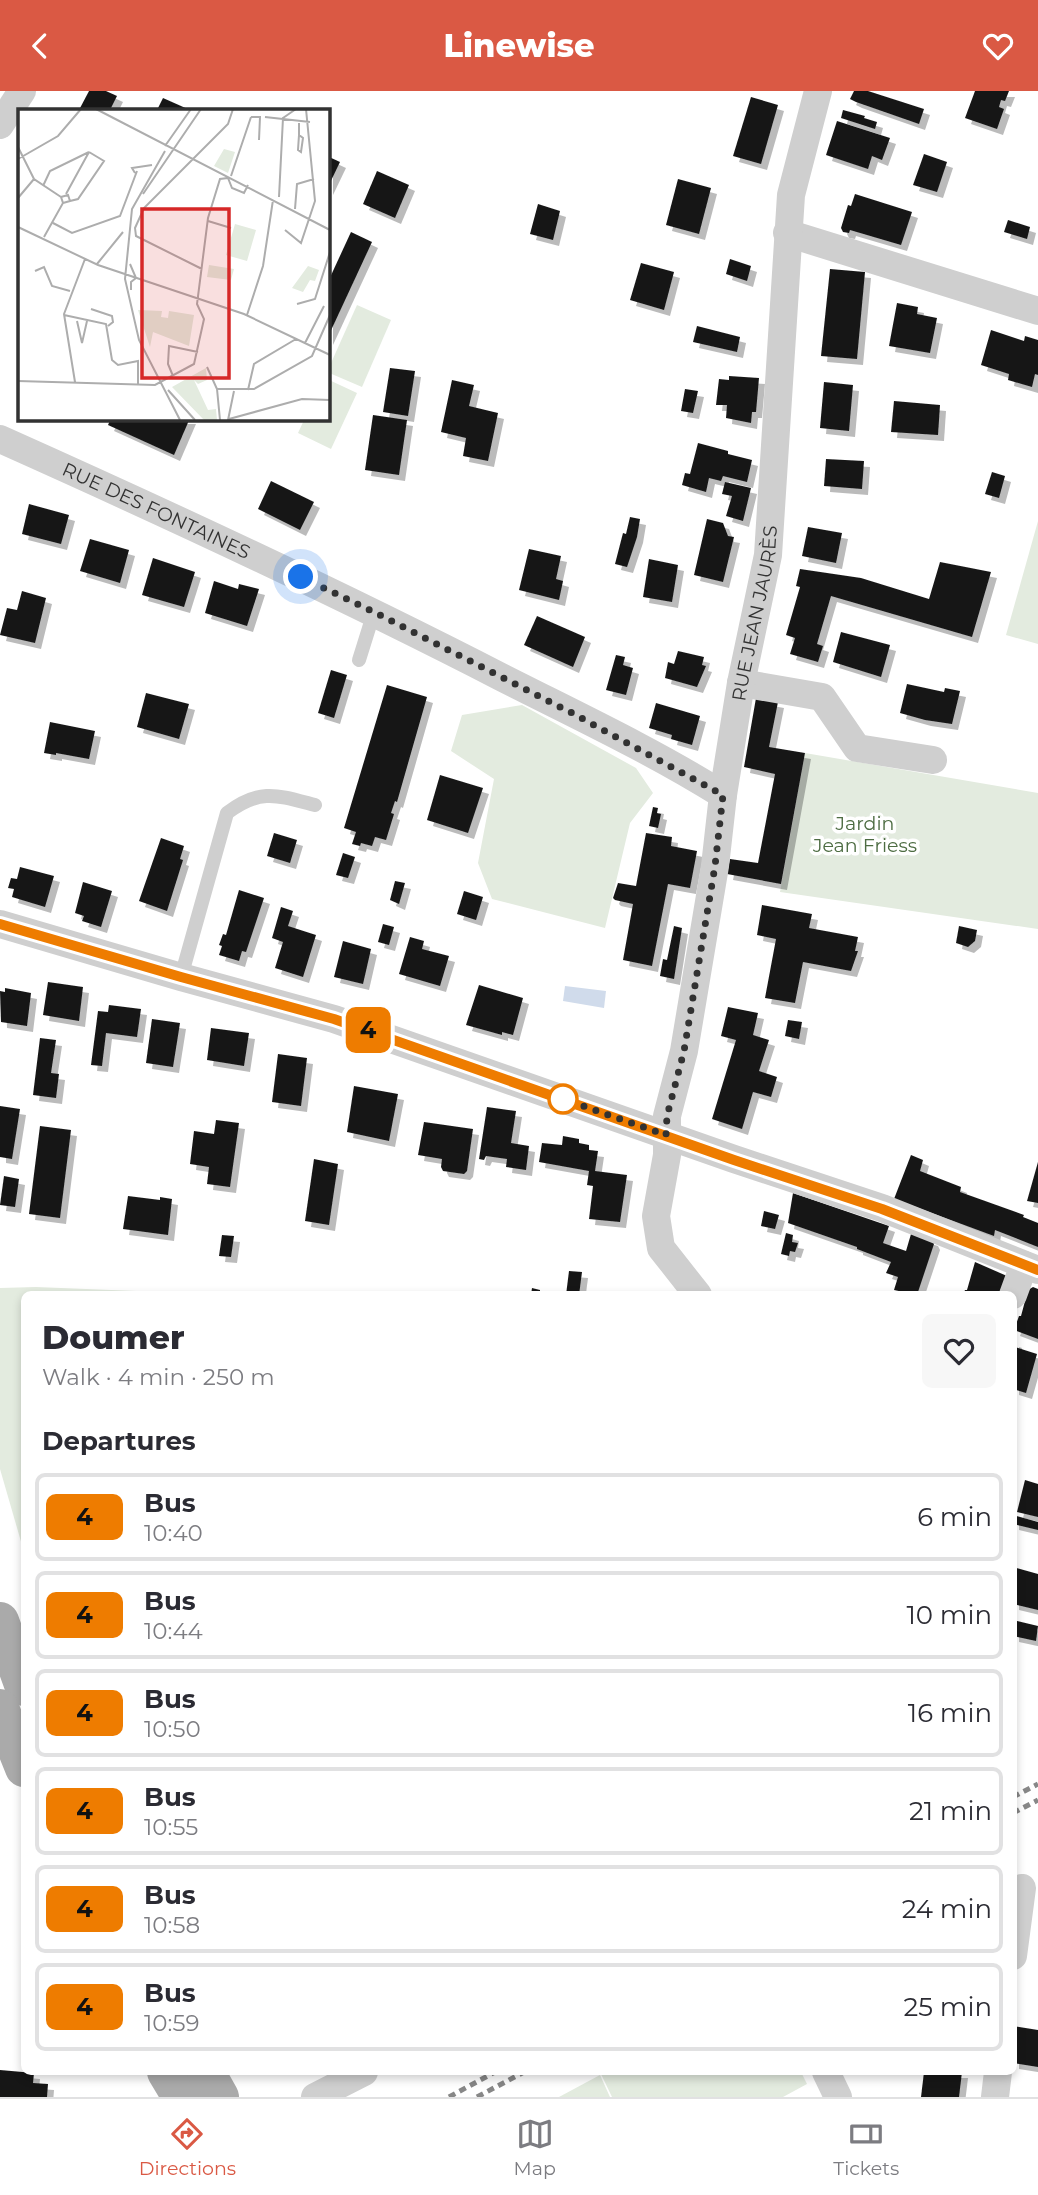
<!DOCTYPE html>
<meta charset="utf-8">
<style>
body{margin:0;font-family:Montserrat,sans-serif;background:#f7f7f7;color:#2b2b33;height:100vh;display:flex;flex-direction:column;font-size:26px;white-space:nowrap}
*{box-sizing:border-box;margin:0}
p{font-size:23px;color:#7c7c81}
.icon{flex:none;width:38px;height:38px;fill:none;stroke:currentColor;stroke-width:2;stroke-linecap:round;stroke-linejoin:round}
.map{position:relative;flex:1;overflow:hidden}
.drawer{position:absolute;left:21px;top:1200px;width:996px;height:784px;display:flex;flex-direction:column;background:#fff;border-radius:10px;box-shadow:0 4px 10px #0003}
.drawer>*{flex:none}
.badge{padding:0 14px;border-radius:10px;font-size:24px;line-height:46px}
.you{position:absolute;width:35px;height:35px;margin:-18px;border:5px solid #fff;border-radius:50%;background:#1a73e8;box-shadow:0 0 0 10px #1a73e833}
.map>.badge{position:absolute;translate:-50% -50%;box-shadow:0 0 0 4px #fff}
h2{padding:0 21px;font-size:26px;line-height:63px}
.round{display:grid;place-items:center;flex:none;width:74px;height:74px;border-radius:10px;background:#f7f7f7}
.overview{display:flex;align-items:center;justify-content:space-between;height:119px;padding:0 21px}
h1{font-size:33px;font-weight:800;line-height:52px}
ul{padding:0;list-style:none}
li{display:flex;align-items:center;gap:21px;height:88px;margin:0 14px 10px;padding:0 7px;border:4px solid #e1e1e2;border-radius:10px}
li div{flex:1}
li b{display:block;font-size:26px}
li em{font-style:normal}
li .badge{min-width:77px;font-weight:700;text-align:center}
header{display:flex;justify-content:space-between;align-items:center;height:91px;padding:0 21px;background:#da5944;color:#fff;font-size:32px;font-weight:800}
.tabs{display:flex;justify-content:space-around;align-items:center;height:98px;border-top:2px solid #e1e1e2;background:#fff;font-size:19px;color:#7c7c81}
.tabs a{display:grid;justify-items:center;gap:4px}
.tabs .active{color:#da5944}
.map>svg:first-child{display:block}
.green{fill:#e3ebdf}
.water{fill:#d0dbeb}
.building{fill:#191919;filter:url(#shadow)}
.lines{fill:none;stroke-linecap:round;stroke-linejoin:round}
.lane{stroke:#cfcfcf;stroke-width:14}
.street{stroke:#cfcfcf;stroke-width:28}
.primary{stroke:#aaa;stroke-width:38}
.rail{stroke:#878787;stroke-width:5;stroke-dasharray:7 5;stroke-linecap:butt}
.line-casing{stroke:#fff;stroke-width:16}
.line{stroke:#ee7c00;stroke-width:10}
.walk{stroke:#323232;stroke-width:7;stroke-dasharray:0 12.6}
.stop-dot{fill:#fff;stroke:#ee7c00;stroke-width:3.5}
.labels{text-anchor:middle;stroke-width:7;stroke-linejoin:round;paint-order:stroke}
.street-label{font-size:19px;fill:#323232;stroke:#fff}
.park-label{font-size:19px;fill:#4d6c42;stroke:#fff}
.inset-road{fill:none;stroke:#adadad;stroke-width:2}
.view{fill:#d62828;fill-opacity:0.15;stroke:#d62828;stroke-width:3.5}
.inset-edge{fill:none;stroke:#323232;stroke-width:3.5}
</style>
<header><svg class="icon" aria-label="back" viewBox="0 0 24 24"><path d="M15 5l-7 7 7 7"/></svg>Linewise<svg class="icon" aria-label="heart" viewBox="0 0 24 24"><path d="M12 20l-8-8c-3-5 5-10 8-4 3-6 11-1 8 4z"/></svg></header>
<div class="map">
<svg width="1038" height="2006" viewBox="0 0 1038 2006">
<defs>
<filter id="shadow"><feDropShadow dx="6" dy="6" stdDeviation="0" flood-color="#0004"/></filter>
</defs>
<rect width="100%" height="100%" fill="#fff"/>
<g class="green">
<path d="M 357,214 L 391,229 L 362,296 L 327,281 Z"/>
<path d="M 327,288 L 357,302 L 331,358 L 298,342 L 305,327 L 327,327 Z"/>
<path d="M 1038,430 L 1038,553 L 1006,544 Z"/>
<path d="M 522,614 L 636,677 L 653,702 L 630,732 L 605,837 L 492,808 L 478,772 L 494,688 L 451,660 L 462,624 Z"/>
<path d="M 805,662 L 1038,702 L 1038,838 L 780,801 Z"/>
<path d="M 36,1196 L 237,1204 L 24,1204 L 24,1461 L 0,1378 L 0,1197 Z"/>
<path d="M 605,1981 L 801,1981 L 807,1993 L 783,2006 L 612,2006 L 601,1983 Z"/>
<path d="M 600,1984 L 610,2006 L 559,2006 Z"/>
</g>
<path class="water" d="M 565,895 L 606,900 L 604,917 L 563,910 Z"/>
<g class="building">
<path d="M 89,0 L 106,0 L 117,5 L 110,19 L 79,19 Z"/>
<path d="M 854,0 L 868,0 L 924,18 L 919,33 L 856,11 L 850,8 Z"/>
<path d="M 975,0 L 1009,0 L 1005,10 L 1001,9 L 999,16 L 1004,18 L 997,38 L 965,27 Z"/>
<path d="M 751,6 L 778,14 L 761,73 L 733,65 Z"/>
<path d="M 163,7 L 190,19 L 157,19 Z"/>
<path d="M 843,19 L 865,25 L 864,27 L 877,31 L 875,38 L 841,27 Z"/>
<path d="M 837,30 L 890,47 L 882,69 L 872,65 L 868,78 L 826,64 Z"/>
<path d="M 924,63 L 947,71 L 937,101 L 913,94 Z"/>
<path d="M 327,65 L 340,71 L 327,98 Z"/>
<path d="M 377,80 L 409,94 L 395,127 L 363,113 Z"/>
<path d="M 678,88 L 711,97 L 699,143 L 666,134 Z"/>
<path d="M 855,103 L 912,121 L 901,154 L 850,139 L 849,142 L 843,141 L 841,137 L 848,114 L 851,115 Z"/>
<path d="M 538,113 L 560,120 L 553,149 L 530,143 Z"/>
<path d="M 1008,129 L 1030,136 L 1027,148 L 1004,141 Z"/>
<path d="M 351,141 L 372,151 L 327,248 L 327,193 Z"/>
<path d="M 730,168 L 751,175 L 747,190 L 726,183 Z"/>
<path d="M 641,172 L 674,181 L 664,219 L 630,209 Z"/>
<path d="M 830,178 L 865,181 L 857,268 L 821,265 Z"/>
<path d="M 897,212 L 918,216 L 917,223 L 937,227 L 930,262 L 889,255 Z"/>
<path d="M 697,235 L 740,246 L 737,261 L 693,251 Z"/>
<path d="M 991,239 L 1024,250 L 1025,245 L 1038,249 L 1038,284 L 1035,283 L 1032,296 L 1008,289 L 1009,283 L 981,274 Z"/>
<path d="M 390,277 L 415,280 L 408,325 L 383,321 Z"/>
<path d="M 729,285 L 759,287 L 756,321 L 752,321 L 751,332 L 726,327 L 727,314 L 716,314 L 719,288 L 729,289 Z"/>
<path d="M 452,289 L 474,294 L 469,315 L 498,322 L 488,370 L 463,365 L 466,347 L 441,341 Z"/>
<path d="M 824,291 L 853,294 L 849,340 L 820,337 Z"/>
<path d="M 685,298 L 698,300 L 693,322 L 681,320 Z"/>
<path d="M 894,310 L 940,314 L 938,344 L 891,341 Z"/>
<path d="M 373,324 L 407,329 L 399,384 L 365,379 Z"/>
<path d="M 111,327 L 190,327 L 174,364 L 108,334 Z"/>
<path d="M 698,352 L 728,360 L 728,363 L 752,369 L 747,391 L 723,385 L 721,390 L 709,387 L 706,401 L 682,394 L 685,382 L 690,383 Z"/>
<path d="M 826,368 L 864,370 L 862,398 L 824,395 Z"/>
<path d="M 992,381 L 1005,385 L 999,407 L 985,403 Z"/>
<path d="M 271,390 L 314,411 L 300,439 L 258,418 Z"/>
<path d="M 725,391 L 751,397 L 743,430 L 726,425 L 732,405 L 722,403 Z"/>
<path d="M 29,413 L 69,424 L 61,453 L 22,443 Z"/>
<path d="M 630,426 L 640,428 L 637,446 L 627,476 L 615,473 L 623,442 L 626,443 Z"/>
<path d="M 707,428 L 723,432 L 728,445 L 734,446 L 723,491 L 694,484 Z"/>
<path d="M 808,436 L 842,442 L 836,472 L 802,465 Z"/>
<path d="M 90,448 L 129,459 L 120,492 L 80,480 Z"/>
<path d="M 529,458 L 561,465 L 556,488 L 563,490 L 559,509 L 519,499 Z"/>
<path d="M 153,467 L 195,481 L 184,516 L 142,504 Z"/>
<path d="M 649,468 L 678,474 L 672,511 L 643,506 Z"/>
<path d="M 940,471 L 991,481 L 972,546 L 831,505 L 817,553 L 823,555 L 818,571 L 790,563 L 795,547 L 786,544 L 800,496 L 796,495 L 800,478 L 861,487 L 929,508 Z"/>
<path d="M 214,490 L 238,498 L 239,493 L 259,498 L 247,535 L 205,522 Z"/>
<path d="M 22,500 L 46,507 L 35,552 L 0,544 L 7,517 L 17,519 Z"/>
<path d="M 537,525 L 585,546 L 573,576 L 524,554 Z"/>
<path d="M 841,541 L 890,554 L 881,586 L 833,571 Z"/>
<path d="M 678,560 L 704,566 L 702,574 L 706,575 L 697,596 L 665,587 L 668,571 L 674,573 Z"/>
<path d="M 616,564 L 625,566 L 623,574 L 633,577 L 626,604 L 606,599 Z"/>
<path d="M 331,579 L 347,584 L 334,627 L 318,622 Z"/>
<path d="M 907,593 L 944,601 L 945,597 L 960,600 L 952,633 L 925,629 L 900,622 Z"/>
<path d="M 387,594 L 427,606 L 397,711 L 395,710 L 391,722 L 394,723 L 386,749 L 375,746 L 372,755 L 361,752 L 360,755 L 352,753 L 356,741 L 344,737 Z"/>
<path d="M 146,602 L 189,613 L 179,648 L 137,636 Z"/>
<path d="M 756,607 L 778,611 L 769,656 L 805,662 L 781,793 L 727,783 L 730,768 L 758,772 L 775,683 L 744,676 Z"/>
<path d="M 656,612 L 700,625 L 692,654 L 671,648 L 672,644 L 649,637 Z"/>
<path d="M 50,631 L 95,640 L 89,668 L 56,662 L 56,664 L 44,662 Z"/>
<path d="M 440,684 L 483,697 L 468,742 L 427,729 Z"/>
<path d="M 653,716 L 658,717 L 657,722 L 661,723 L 658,737 L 649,735 Z"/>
<path d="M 274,742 L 297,749 L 290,772 L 267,765 Z"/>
<path d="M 646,742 L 672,746 L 671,755 L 697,760 L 690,797 L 668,793 L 652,875 L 623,869 L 633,813 L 615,809 L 613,807 L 618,792 L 636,795 Z"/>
<path d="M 161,747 L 184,755 L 180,768 L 183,769 L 167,820 L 139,810 Z"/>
<path d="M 343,762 L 355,766 L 348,787 L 336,784 Z"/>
<path d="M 20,776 L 54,785 L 45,816 L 12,806 L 14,798 L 8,797 L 11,787 L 17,788 Z"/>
<path d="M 395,790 L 405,792 L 399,813 L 390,809 Z"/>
<path d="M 83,791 L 112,800 L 101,836 L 82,830 L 84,825 L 75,822 Z"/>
<path d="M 239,799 L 264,807 L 246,861 L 242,860 L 239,870 L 219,864 L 222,855 L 219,854 L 223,843 L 226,844 Z"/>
<path d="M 464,800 L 483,806 L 476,829 L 457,823 Z"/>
<path d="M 762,814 L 812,823 L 809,837 L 858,846 L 855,860 L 858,860 L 851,880 L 803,871 L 795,912 L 765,907 L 776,848 L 757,844 Z"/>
<path d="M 281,816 L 293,820 L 288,835 L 316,844 L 303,886 L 275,877 L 283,851 L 272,847 Z"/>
<path d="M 383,833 L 394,836 L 389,854 L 378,851 Z"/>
<path d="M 674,835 L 682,837 L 674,888 L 660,885 L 663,868 L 667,869 Z"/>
<path d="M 959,835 L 977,839 L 975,850 L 968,856 L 956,852 Z"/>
<path d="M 410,846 L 424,850 L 422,858 L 449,865 L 440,895 L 399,883 Z"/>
<path d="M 343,850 L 371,858 L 363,893 L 334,886 Z"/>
<path d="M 48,891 L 83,896 L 79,930 L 43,924 Z"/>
<path d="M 479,894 L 523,907 L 513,944 L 502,941 L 502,944 L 466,934 Z"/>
<path d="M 5,897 L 31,902 L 27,935 L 1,931 L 0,900 L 5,901 Z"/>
<path d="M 109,914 L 141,918 L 137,946 L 106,942 L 102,975 L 91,974 L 98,920 L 108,921 Z"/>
<path d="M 728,916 L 758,922 L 753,944 L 769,949 L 759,980 L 777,986 L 771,1006 L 753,1001 L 742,1038 L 712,1028 L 736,949 L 721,945 Z"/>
<path d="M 152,928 L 180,932 L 173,976 L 146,972 Z"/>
<path d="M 788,929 L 802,931 L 799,948 L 785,945 Z"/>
<path d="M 211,937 L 249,942 L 244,975 L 207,969 Z"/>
<path d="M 40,947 L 56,949 L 51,982 L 59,983 L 56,1007 L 33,1004 Z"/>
<path d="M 278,963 L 307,967 L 301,1015 L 272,1011 Z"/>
<path d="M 354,995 L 398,1003 L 389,1050 L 347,1041 Z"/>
<path d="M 0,1015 L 20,1018 L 12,1068 L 0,1066 Z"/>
<path d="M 487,1016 L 516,1020 L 511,1052 L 529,1055 L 526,1079 L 506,1076 L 507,1068 L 486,1065 L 484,1069 L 479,1068 Z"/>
<path d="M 216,1029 L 239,1032 L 230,1096 L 207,1093 L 209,1076 L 190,1073 L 194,1040 L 214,1043 Z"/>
<path d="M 424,1031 L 473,1038 L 467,1080 L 464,1083 L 443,1080 L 441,1076 L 442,1068 L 418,1064 Z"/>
<path d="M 40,1035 L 71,1039 L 60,1127 L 29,1123 Z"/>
<path d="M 563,1045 L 579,1048 L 579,1052 L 589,1054 L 589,1059 L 598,1060 L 595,1080 L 627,1084 L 620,1131 L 589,1128 L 593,1095 L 587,1094 L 589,1080 L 539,1071 L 542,1052 L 562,1054 Z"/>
<path d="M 911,1064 L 923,1069 L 920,1080 L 961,1096 L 960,1101 L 1024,1124 L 1023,1126 L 1038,1132 L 1038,1156 L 995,1139 L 994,1145 L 894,1108 Z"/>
<path d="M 314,1068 L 338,1073 L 329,1134 L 305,1130 Z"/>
<path d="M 1038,1071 L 1038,1112 L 1027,1110 Z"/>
<path d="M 4,1085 L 19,1088 L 15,1116 L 0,1114 Z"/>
<path d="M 793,1102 L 889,1135 L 883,1152 L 906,1160 L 911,1143 L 932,1149 L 934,1153 L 917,1204 L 894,1199 L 898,1186 L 886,1182 L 891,1171 L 857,1158 L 857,1156 L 788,1132 Z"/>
<path d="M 128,1105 L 160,1109 L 160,1106 L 172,1108 L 168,1144 L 123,1138 Z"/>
<path d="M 764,1120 L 779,1124 L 775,1138 L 761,1135 Z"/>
<path d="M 786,1142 L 793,1144 L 792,1151 L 798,1152 L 795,1161 L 790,1160 L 789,1165 L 781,1163 Z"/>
<path d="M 222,1144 L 234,1145 L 231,1166 L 219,1165 Z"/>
<path d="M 975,1171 L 1007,1185 L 1002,1204 L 963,1204 L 965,1199 L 967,1199 Z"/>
<path d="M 569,1180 L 582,1181 L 579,1204 L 566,1204 Z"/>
<path d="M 1033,1196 L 1038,1198 L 1038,1248 L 1014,1239 L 1019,1225 L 1021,1225 L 1028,1199 Z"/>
<path d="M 532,1197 L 540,1199 L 540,1204 L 531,1204 Z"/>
<path d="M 1013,1250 L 1016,1251 L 1015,1256 L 1037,1263 L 1026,1302 L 1013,1298 Z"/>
<path d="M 1025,1389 L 1038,1393 L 1038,1426 L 1017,1421 Z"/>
<path d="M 1013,1424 L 1038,1431 L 1038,1439 L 1013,1433 Z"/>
<path d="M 1013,1476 L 1038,1483 L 1038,1519 L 1013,1513 Z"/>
<path d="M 1013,1529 L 1038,1535 L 1036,1550 L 1013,1545 Z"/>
<path d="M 1013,1935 L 1038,1939 L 1038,1976 L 1013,1972 Z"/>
<path d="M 0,1979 L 34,1982 L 33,1992 L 48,1993 L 47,2006 L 0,2006 Z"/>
<path d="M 924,1981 L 962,1981 L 959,2006 L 921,2006 Z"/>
</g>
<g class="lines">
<g class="lane">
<path d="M 359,569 L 374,521"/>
<path d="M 181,886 L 227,722 C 260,697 277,704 315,714"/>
</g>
<g class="street">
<path d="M 0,34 L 22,0"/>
<path d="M 787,142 L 1038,220"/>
<path id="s1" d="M 0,348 C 170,424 338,502 503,587 C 576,624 653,660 723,704"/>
<path d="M 741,592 L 822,606 L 857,657 L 933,669"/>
<path d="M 0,833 L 181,886 L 334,928 L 734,1068 L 882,1117 L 1038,1179"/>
<path id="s2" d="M 698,1204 L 661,1157 L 656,1125 L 667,1064 L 667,1025 L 684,960 L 715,775 L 723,704 L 741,592 L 768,464 L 791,104 L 818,0"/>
<path d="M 1013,1204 L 1024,1174"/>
<path d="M 1013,1865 L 1022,1797"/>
<path d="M 826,1981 L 838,2006"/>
<path d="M 315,2006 L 364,1981"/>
<path d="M 995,2006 L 998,1981"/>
</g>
<g class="primary">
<path d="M 0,1530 L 24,1596"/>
<path d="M 0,1617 L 24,1677"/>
<path d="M 166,1981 L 181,2006"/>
<path d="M 206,1981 L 220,2006"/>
</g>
<g class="rail">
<path d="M 1013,1706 L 1038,1693"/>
<path d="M 1013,1722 L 1038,1709"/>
<path d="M 449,2006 L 495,1981"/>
<path d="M 477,2006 L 524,1981"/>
</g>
</g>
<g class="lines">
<g class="line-casing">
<path id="line" d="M 0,833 L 181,886 L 334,928 L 734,1069 L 882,1118 L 1038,1179"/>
</g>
<use href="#line" class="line"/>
<path class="walk" d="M 301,486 L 374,521 L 572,622 L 723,704 L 715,775 L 684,960 L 667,1025 L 666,1044 L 563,1008"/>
</g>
<circle class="stop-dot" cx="563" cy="1008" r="14"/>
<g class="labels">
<g class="street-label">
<text dy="7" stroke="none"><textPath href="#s1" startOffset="172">RUE DES FONTAINES</textPath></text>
<text dy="7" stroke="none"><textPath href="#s2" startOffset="704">RUE JEAN JAURÈS</textPath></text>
</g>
<g class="park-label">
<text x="865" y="739">Jardin<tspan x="865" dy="22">Jean Friess</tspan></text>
</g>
</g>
<g transform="translate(18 18)">
<rect width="312" height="312" fill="#fff"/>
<path d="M 206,40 L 217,43 L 210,64 L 196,57 ZM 217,115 L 238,121 L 229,152 L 208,146 ZM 191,156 L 216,160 L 213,171 L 189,168 ZM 290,157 L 301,161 L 297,172 L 292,171 L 285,183 L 274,179 ZM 120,201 L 144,202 L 143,208 L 150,209 L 151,202 L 176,206 L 171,237 L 135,223 L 132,238 ZM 188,259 L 189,271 L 180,275 L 176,271 L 190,301 L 198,300 L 199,311 L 186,311 L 154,278 Z" fill="#e3ebdf"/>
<path class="inset-road" d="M 78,0 L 312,121M 233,8 L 242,8 L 241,31M 247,8 L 292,13M 281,26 L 285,29 L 283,43 L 280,41 L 281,26 L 281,14M 147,37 L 173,0M 0,38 L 16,70 L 43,88M 147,42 L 114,100 L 107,170 L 121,231 L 162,311M 0,50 L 40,27 L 63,0M 117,64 L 114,59 L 134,56M 213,67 L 233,8M 210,69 L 214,79 L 226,84 L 230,76M 25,77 L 32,62 L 71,43M 48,85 L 71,43M 125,85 L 183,0M 261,88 L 265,9 L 278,0M 0,89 L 16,70M 52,92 L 60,90 L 86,52 L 71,43M 277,100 L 279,75 L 296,70M 190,112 L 213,119M 35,114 L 54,124 L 102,107 L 119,62M 0,118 L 80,156 L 226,205 L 312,246M 267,121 L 283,134 L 297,92 L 288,0M 26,128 L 45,94 L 43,88 L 50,86 L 52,92 L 45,94M 79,155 L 105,123M 112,155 L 118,169 L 113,173 L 113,181M 184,160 L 118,127 L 117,119 L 126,99 L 210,15 L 215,0M 17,162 L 26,158 L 34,177 L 52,182M 279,195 L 297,190 L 312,143M 73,200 L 94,207 L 95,213 L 90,217M 46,206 L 88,215 L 94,251 L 100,256 L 120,252 L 120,275M 229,206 L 245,157 L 255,91M 59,212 L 64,234 L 69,212M 287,234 L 306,197M 189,258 L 199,280 L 202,311M 155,267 L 150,255 L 151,237 L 180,243M 0,272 L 137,276 L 176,255 L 186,210 L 179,195 L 190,109 L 202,70 L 210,69M 57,273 L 46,205 L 67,150M 199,280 L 236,280 L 294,247 L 312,206M 150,281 L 177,311M 230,281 L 236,255 L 278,230M 211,310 L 284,290 L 312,291M 210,311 L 216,282"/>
<path class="view" d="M 124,100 L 211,100 L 211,269 L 124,269 Z"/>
<rect width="312" height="312" class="inset-edge"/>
</g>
</svg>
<div class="you" style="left:301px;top:486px"></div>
<b class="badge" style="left:368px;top:939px;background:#ee7c00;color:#111">4</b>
<section class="drawer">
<div class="overview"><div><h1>Doumer</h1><p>Walk · 4 min · 250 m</p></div><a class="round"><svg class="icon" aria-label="heart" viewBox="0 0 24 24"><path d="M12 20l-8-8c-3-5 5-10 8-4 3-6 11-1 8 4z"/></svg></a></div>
<h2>Departures</h2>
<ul>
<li><span class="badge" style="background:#ee7c00;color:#111">4</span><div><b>Bus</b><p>10:40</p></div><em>6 min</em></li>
<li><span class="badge" style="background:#ee7c00;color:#111">4</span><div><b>Bus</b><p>10:44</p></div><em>10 min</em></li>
<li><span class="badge" style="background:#ee7c00;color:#111">4</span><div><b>Bus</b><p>10:50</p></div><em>16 min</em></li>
<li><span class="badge" style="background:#ee7c00;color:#111">4</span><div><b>Bus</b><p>10:55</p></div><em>21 min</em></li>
<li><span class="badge" style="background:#ee7c00;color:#111">4</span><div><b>Bus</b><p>10:58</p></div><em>24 min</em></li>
<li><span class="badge" style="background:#ee7c00;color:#111">4</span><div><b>Bus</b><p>10:59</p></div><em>25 min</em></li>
</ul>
</section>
</div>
<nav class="tabs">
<a class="active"><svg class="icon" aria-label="directions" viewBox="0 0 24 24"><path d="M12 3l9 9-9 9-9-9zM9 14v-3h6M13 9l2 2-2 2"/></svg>Directions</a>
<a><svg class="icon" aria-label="map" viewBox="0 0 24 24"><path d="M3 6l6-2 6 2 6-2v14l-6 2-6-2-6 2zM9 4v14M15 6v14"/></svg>Map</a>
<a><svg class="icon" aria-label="tickets" viewBox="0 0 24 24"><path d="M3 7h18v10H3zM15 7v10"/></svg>Tickets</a>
</nav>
